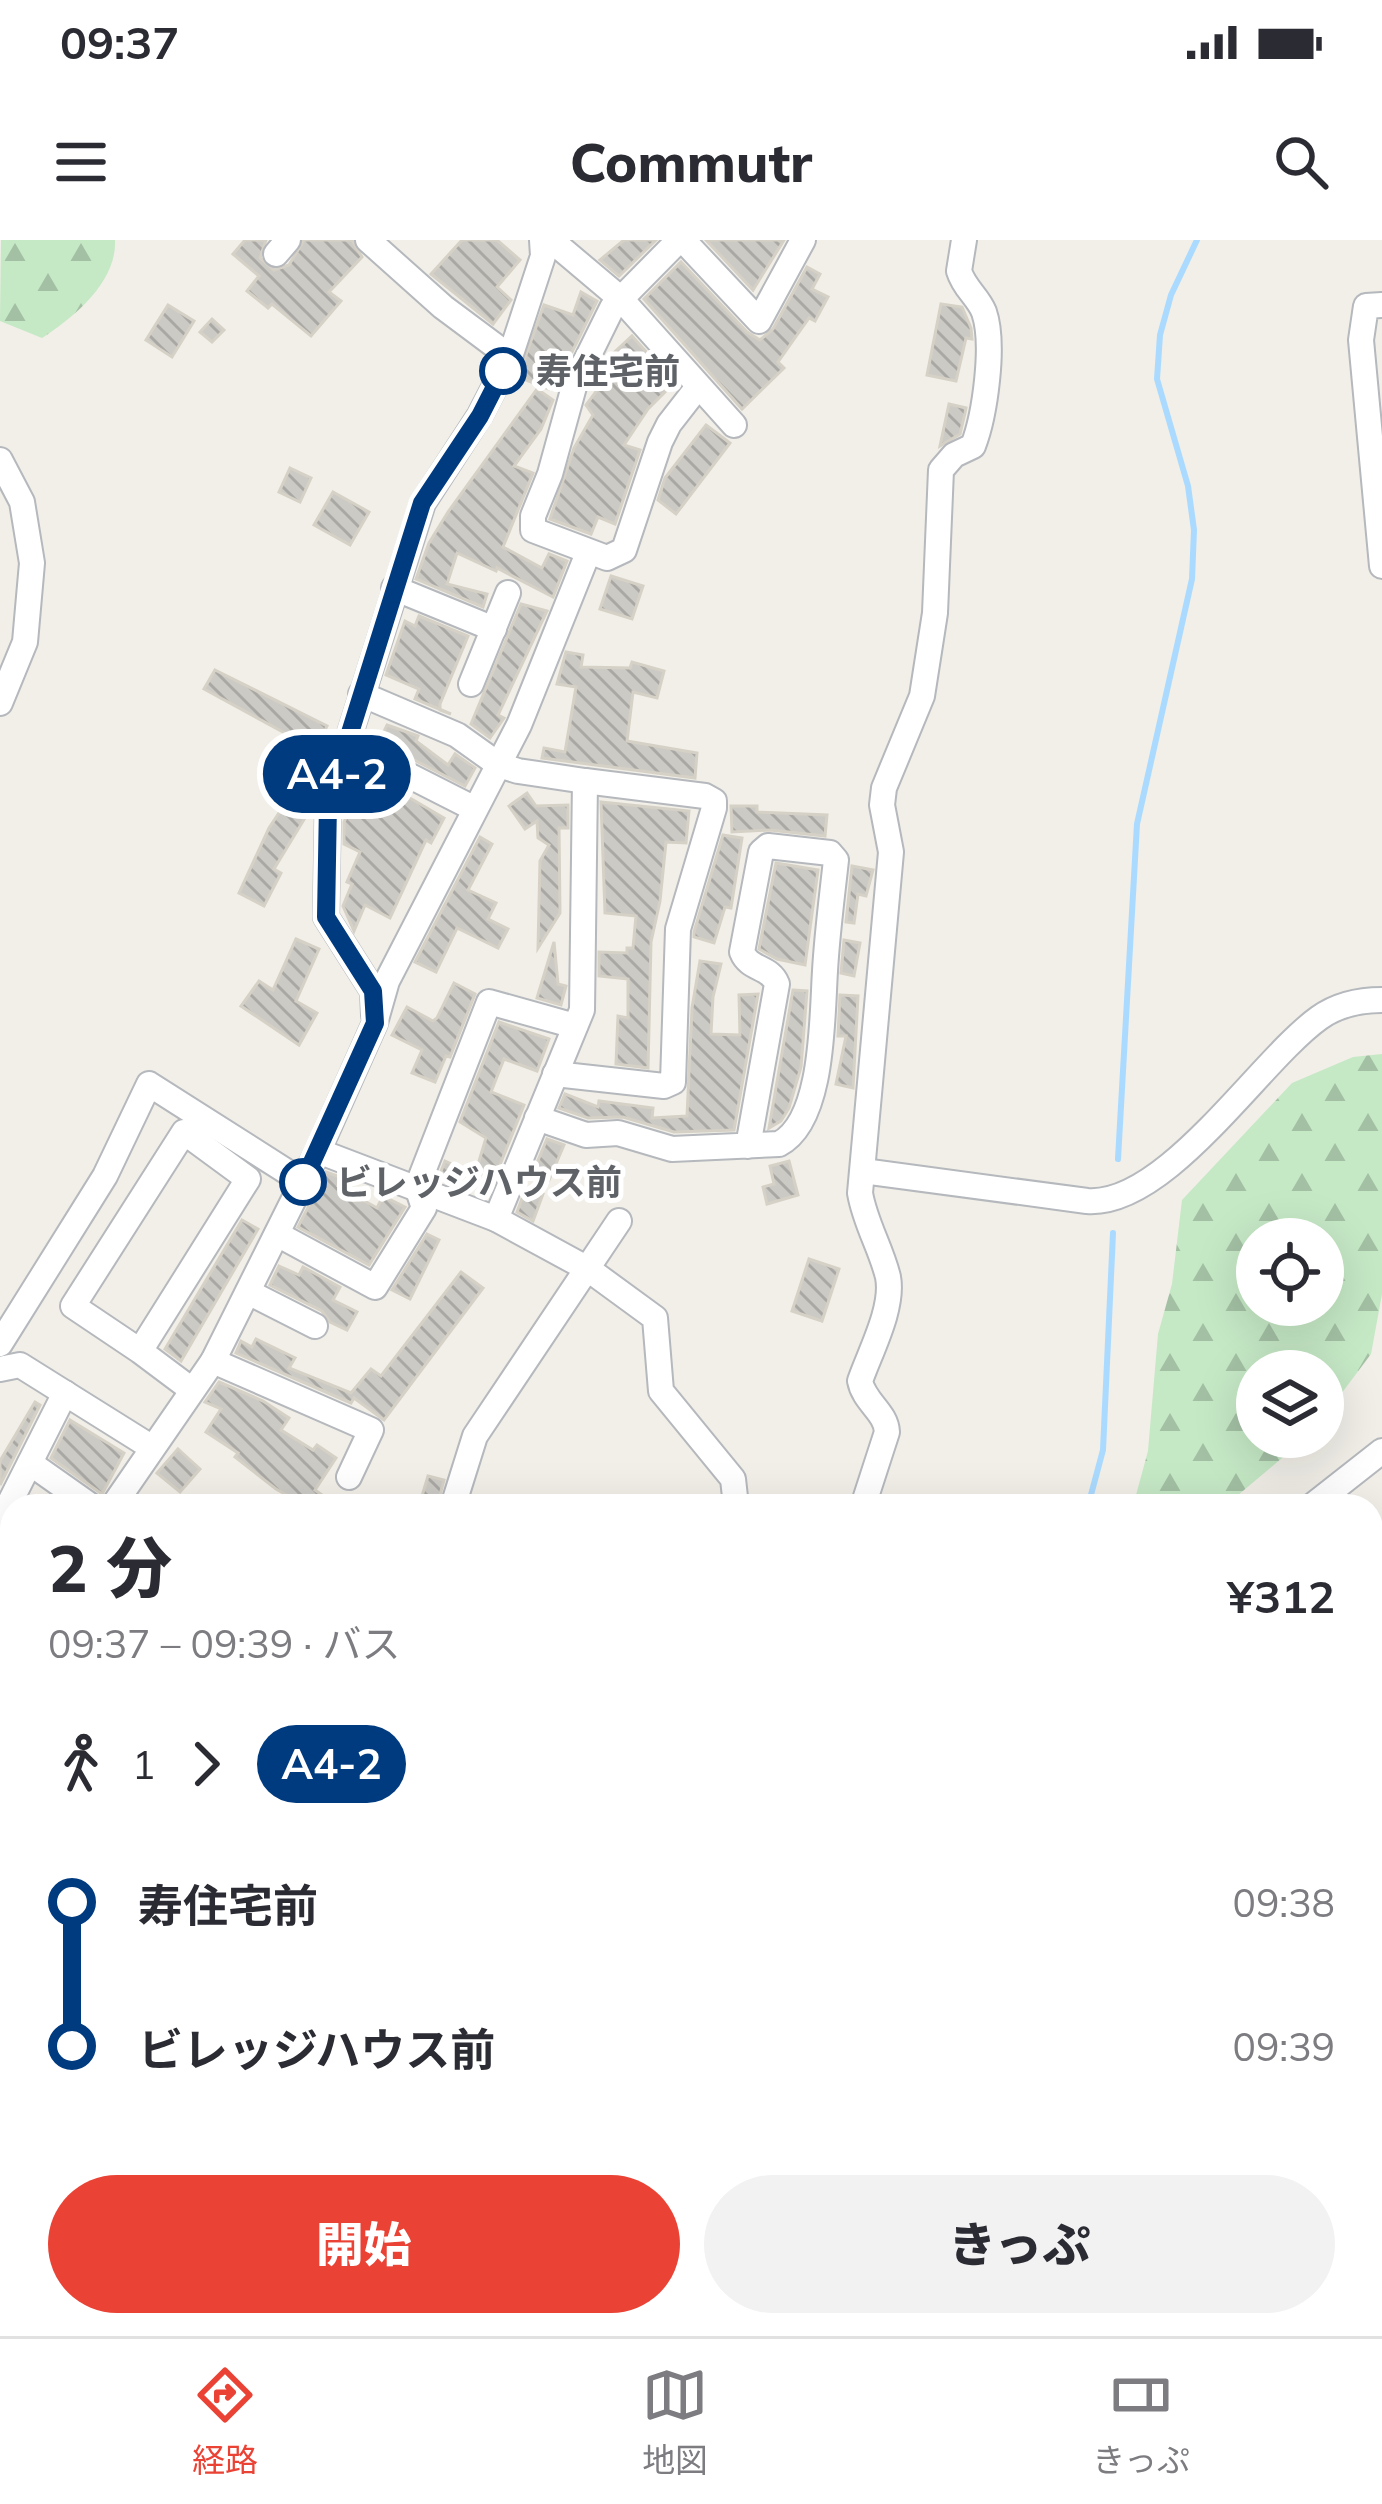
<!DOCTYPE html>
<html lang="ja">
<meta charset="utf-8">
<style>
body{margin:0;font-family:Mulish,"Noto Sans JP",sans-serif;background:#f2f2f3;color:#2b2b33;height:100vh;display:flex;flex-direction:column;font-size:45px;white-space:nowrap}
*{box-sizing:border-box;margin:0}
p{font-size:39px;color:#7c7c81}
.icon{flex:none;width:66px;height:66px;fill:none;stroke:currentColor;stroke-width:2;stroke-linecap:round;stroke-linejoin:round}
.map{position:relative;flex:1;overflow:hidden}
.details{position:absolute;left:0px;top:1254px;width:1383px;height:843px;display:flex;flex-direction:column;background:#fff;border-radius:36px 36px 0 0;box-shadow:0 12px 48px #0002}
.details>*{flex:none}
.badge{padding:0 24px;border-radius:39px;font-size:42px;line-height:78px}
.tools{position:absolute;left:1236px;top:978px;display:grid;gap:24px}
.tools a{display:grid;place-items:center;width:108px;height:108px;border-radius:50%;background:#fff;box-shadow:0 12px 48px #0002;font-size:60px}
.map>.badge{position:absolute;translate:-50% -50%;box-shadow:0 0 0 6px #fff}
.legs{display:flex;align-items:center;gap:18px;height:132px;padding:0 48px;font-size:39px}
.legs p{margin-inline-start:auto}
.summary{display:flex;align-items:center;justify-content:space-between;height:204px;padding:0 48px}
h1{font-size:66px;font-weight:800;line-height:90px}
.cta{display:flex;gap:24px;margin-top:auto;padding:24px 48px}
.cta a{flex:1;height:138px;border-radius:72px;background:#ea4335;color:#fff;font-size:48px;font-weight:800;line-height:138px;text-align:center}
.cta a+a{background:#f2f2f3;color:#2b2b33}
ul{padding:0 48px;list-style:none}
li{display:flex;align-items:center;gap:42px;height:144px;font-size:45px}
li i{display:grid;place-items:center;width:18px;height:100%;margin:0 15px;background:currentColor}
li i::after{content:'';width:30px;height:30px;margin:-15px;border:9px solid;border-radius:50%;background:#fff}
li p{margin-inline-start:auto}
li:first-child i{background:linear-gradient(#0000 50%,currentColor 0)}
li:last-child i{background:linear-gradient(currentColor 50%,#0000 0)}
.status{display:flex;justify-content:space-between;align-items:center;height:84px;padding:0 60px;background:#fff;direction:ltr}
.status svg{height:33px;fill:currentColor}
header{display:flex;justify-content:space-between;align-items:center;height:156px;padding:0 48px;background:#fff;font-size:54px;font-weight:800}
.dock{display:flex;justify-content:space-around;align-items:center;height:168px;border-top:3px solid #e1e1e2;background:#fff;font-size:33px;color:#7c7c81}
.dock a{display:grid;justify-items:center;gap:6px}
.dock .active{color:#ea4335}
.map>svg:first-child{display:block}
.forest{fill:url(#forest-firs);fill-rule:evenodd}
.lines{fill:none;stroke-linecap:round;stroke-linejoin:round}
.stream{stroke:#aadaff;stroke-width:6}
.building{fill:url(#building-back-hatch);stroke:#d6d1c6;stroke-width:3}
.minor-casing{stroke:#b5b8bc;stroke-width:28}
.major-casing{stroke:#f2c960;stroke-width:34}
.minor{stroke:#fff;stroke-width:24}
.major{stroke:#fff2af;stroke-width:30}
.line-1-casing{stroke:#fff;stroke-width:27}
.line-1{stroke:#003b80;stroke-width:18}
.stop-1-dot{fill:#fff;stroke:#003b80;stroke-width:6}
.labels{text-anchor:middle;stroke-width:10;stroke-linejoin:round;paint-order:stroke}
.stop-label{font-size:36px;font-weight:bold;fill:#5f6368;stroke:#fff;text-anchor:start}
</style>
<div class="status"><b>09:37</b><svg viewBox="0 0 49 12"><path d="M0 12V9h3v3zM5 12V6h3v6zM10 12V3h3v9zM15 12V0h3v12zM26 1h20v11H26zM47 4h2v5h-2z"/></svg></div>
<header><svg class="icon" aria-label="menu" viewBox="0 0 24 24"><path d="M4 6h16M4 12h16M4 18h16"/></svg>Commutr<svg class="icon" aria-label="search" viewBox="0 0 24 24"><circle cx="10" cy="10" r="6"/><path d="M15 15l6 6"/></svg></header>
<div class="map">
<svg width="1382" height="2096" viewBox="0 0 1382 2096">
<defs>
<pattern id="forest-firs" width="22" height="20" patternUnits="userSpaceOnUse" patternTransform="scale(3)"><rect width="22" height="20" fill="#c5e8c5"/><path d="M5 1l3.5 6h-7zM16 11l3.5 6h-7z" fill="#a3c0a4"/></pattern>
<pattern id="building-back-hatch" width="6" height="6" patternUnits="userSpaceOnUse" patternTransform="scale(3)"><rect width="6" height="6" fill="#cccac5"/><path d="M-1 5l2 2M0 0l6 6M5-1l2 2" fill="none" stroke="#a9a8a4"/></pattern>
</defs>
<rect width="100%" height="100%" fill="#f1efe8"/>
<g class="forest">
<path d="M 1,0 L 115,0 C 117,42 74,77 42,98 L 0,81 Z"/>
<path d="M 1382,814 L 1382,1054 L 1371,1114 L 1323,1178 L 1323,1131 L 1257,1131 L 1257,1197 L 1307,1197 L 1225,1266 L 1133,1266 L 1148,1211 L 1158,1094 L 1172,1044 L 1182,960 L 1292,843 L 1353,817 ZM 1323,999 L 1323,1065 L 1257,1065 L 1257,999 Z"/>
<path d="M 12,1813 L 12,2002 L 0,2006 L 0,1821 Z"/>
<path d="M 709,2085 L 870,2085 L 870,2096 L 746,2096 Z"/>
</g>
<g class="lines">
<g class="stream">
<path d="M 1118,919 L 1137,584 L 1192,339 L 1194,290 L 1188,246 L 1157,139 L 1160,95 L 1171,55 L 1197,0"/>
<path d="M 1088,1266 L 1103,1210 L 1113,993"/>
<path d="M 361,2096 L 376,2085"/>
</g>
</g>
<g class="building">
<path d="M 245,0 L 266,0 L 260,18 L 274,30 L 289,25 L 304,0 L 352,0 L 362,17 L 329,52 L 341,61 L 311,96 L 272,64 L 268,68 L 247,51 L 259,36 L 233,14 Z"/>
<path d="M 462,0 L 497,0 L 520,20 L 497,47 L 511,60 L 493,84 L 431,34 Z"/>
<path d="M 624,0 L 656,0 L 619,36 L 600,20 Z"/>
<path d="M 706,0 L 784,0 L 753,50 Z"/>
<path d="M 681,22 L 747,92 L 760,100 L 773,89 L 807,27 L 820,34 L 812,49 L 828,57 L 815,81 L 809,78 L 778,122 L 784,128 L 742,169 L 644,59 Z"/>
<path d="M 581,52 L 597,61 L 571,114 L 563,112 L 549,149 L 518,137 L 544,65 L 573,75 Z"/>
<path d="M 941,64 L 962,67 L 971,88 L 972,99 L 966,98 L 956,141 L 927,135 Z"/>
<path d="M 168,65 L 194,81 L 172,117 L 146,100 Z"/>
<path d="M 212,79 L 224,90 L 212,102 L 200,92 Z"/>
<path d="M 632,96 L 674,143 L 648,169 L 624,205 L 640,210 L 615,284 L 598,277 L 591,294 L 550,279 L 574,208 L 593,175 L 586,165 L 613,129 L 605,121 Z"/>
<path d="M 537,149 L 553,160 L 541,189 L 514,226 L 533,233 L 503,307 L 542,328 L 549,314 L 567,321 L 553,357 L 497,328 L 496,331 L 457,313 L 447,344 L 487,354 L 483,367 L 416,339 L 429,303 L 448,272 Z"/>
<path d="M 949,164 L 966,168 L 965,173 L 960,194 L 940,206 Z"/>
<path d="M 706,185 L 730,203 L 676,274 L 658,260 L 665,238 Z"/>
<path d="M 290,228 L 311,238 L 300,262 L 279,252 Z"/>
<path d="M 333,252 L 369,272 L 350,305 L 314,285 Z"/>
<path d="M 611,336 L 643,346 L 632,379 L 600,369 Z"/>
<path d="M 521,364 L 547,371 L 498,475 L 504,478 L 490,498 L 471,484 Z"/>
<path d="M 419,376 L 468,396 L 440,464 L 440,470 L 451,474 L 415,459 L 419,449 L 386,435 L 405,381 L 415,386 Z"/>
<path d="M 566,412 L 583,415 L 581,427 L 630,428 L 632,422 L 664,431 L 657,458 L 633,452 L 627,501 L 697,513 L 695,538 L 542,518 L 544,508 L 565,512 L 576,447 L 557,444 Z"/>
<path d="M 215,430 L 327,486 L 316,510 L 204,449 Z"/>
<path d="M 387,485 L 418,496 L 416,501 L 448,525 L 455,514 L 475,528 L 465,546 L 379,502 Z"/>
<path d="M 362,530 L 444,578 L 431,603 L 426,600 L 390,678 L 365,665 L 354,691 L 343,666 L 352,644 L 347,642 L 360,612 L 344,604 L 344,582 L 355,558 L 349,554 Z"/>
<path d="M 301,531 L 318,541 L 308,573 L 274,629 L 281,633 L 264,666 L 239,653 L 269,588 L 291,555 L 287,553 Z"/>
<path d="M 527,553 L 536,566 L 568,565 L 568,588 L 559,588 L 560,673 L 538,708 L 540,621 L 549,605 L 538,598 L 537,581 L 525,589 L 509,566 Z"/>
<path d="M 601,562 L 689,571 L 686,603 L 666,602 L 660,661 L 651,702 L 648,828 L 616,824 L 618,776 L 628,778 L 628,739 L 599,736 L 599,712 L 627,713 L 627,708 L 633,708 L 636,676 L 605,673 Z"/>
<path d="M 731,566 L 757,566 L 757,572 L 827,575 L 825,596 L 770,590 L 732,592 Z"/>
<path d="M 723,595 L 742,598 L 731,668 L 725,667 L 714,703 L 694,697 L 694,692 Z"/>
<path d="M 480,597 L 492,604 L 468,650 L 496,663 L 488,679 L 508,689 L 498,708 L 457,688 L 436,732 L 415,722 Z"/>
<path d="M 776,623 L 818,630 L 805,725 L 777,719 L 759,709 Z"/>
<path d="M 852,626 L 873,630 L 866,656 L 858,654 L 854,683 L 846,682 Z"/>
<path d="M 296,699 L 319,709 L 296,761 L 317,773 L 299,805 L 241,766 L 259,741 L 273,750 Z"/>
<path d="M 844,700 L 860,703 L 854,736 L 841,733 Z"/>
<path d="M 554,702 L 558,744 L 566,746 L 561,765 L 537,758 Z"/>
<path d="M 700,721 L 721,724 L 713,757 L 711,794 L 740,795 L 739,755 L 758,754 L 734,890 L 674,892 L 623,877 L 588,878 L 559,868 L 565,854 L 598,867 L 599,861 L 653,868 L 652,878 L 687,876 L 692,768 Z"/>
<path d="M 454,743 L 475,754 L 450,817 L 446,816 L 435,842 L 412,833 L 422,810 L 392,795 L 407,767 L 433,781 L 437,778 Z"/>
<path d="M 793,750 L 807,751 L 801,827 L 789,868 L 781,881 L 769,888 Z"/>
<path d="M 840,755 L 858,756 L 853,848 L 836,844 L 846,796 L 838,796 Z"/>
<path d="M 499,782 L 549,799 L 537,831 L 504,819 L 491,852 L 524,865 L 495,937 L 476,931 L 486,898 L 460,882 Z"/>
<path d="M 547,899 L 564,905 L 549,940 L 534,930 Z"/>
<path d="M 445,921 L 465,930 L 457,947 L 438,939 Z"/>
<path d="M 789,921 L 798,955 L 767,964 L 763,947 L 774,944 L 770,926 Z"/>
<path d="M 326,932 L 343,938 L 338,946 L 377,968 L 383,956 L 405,967 L 369,1025 L 298,987 Z"/>
<path d="M 526,948 L 543,954 L 533,981 L 517,972 Z"/>
<path d="M 242,980 L 258,989 L 181,1121 L 165,1109 Z"/>
<path d="M 427,994 L 439,1000 L 410,1059 L 392,1050 Z"/>
<path d="M 809,1019 L 839,1029 L 822,1081 L 792,1071 Z"/>
<path d="M 279,1026 L 299,1035 L 303,1027 L 340,1047 L 333,1060 L 357,1072 L 347,1090 L 330,1082 L 322,1071 L 270,1045 Z"/>
<path d="M 461,1032 L 483,1048 L 384,1180 L 354,1158 L 351,1163 L 236,1113 L 241,1101 L 252,1107 L 256,1099 L 295,1118 L 289,1128 L 351,1153 L 371,1129 L 381,1136 Z"/>
<path d="M 219,1142 L 263,1161 L 289,1178 L 281,1190 L 313,1210 L 317,1205 L 336,1218 L 315,1250 L 322,1255 L 316,1266 L 306,1266 L 276,1249 L 235,1217 L 238,1213 L 206,1192 L 221,1169 L 205,1162 Z"/>
<path d="M 35,1162 L 40,1165 L 0,1245 L 0,1221 Z"/>
<path d="M 70,1180 L 124,1213 L 102,1254 L 51,1218 Z"/>
<path d="M 178,1209 L 200,1229 L 180,1252 L 157,1233 Z"/>
<path d="M 428,1236 L 444,1240 L 437,1266 L 419,1266 Z"/>
</g>
<g class="lines">
<g class="minor-casing">
<g id="minor">
<path d="M 368,0 L 443,67 L 510,117"/>
<path d="M 551,0 L 621,59 L 734,185"/>
<path d="M 679,0 L 612,68 L 575,143 L 550,234 L 533,276 L 533,290 L 607,318 L 624,310 L 660,202 L 669,184 L 697,148"/>
<path d="M 683,0 L 759,81 L 803,0"/>
<path d="M 276,14 L 288,0"/>
<path d="M 1382,65 L 1366,66 L 1361,100 L 1382,326"/>
<path d="M 0,220 L 22,262 L 32,323 L 25,402 L 0,463"/>
<path d="M 394,348 L 494,389"/>
<path d="M 471,444 L 508,353"/>
<path d="M 347,504 L 473,568"/>
<path d="M 374,775 L 373,751 L 326,677 L 328,563 L 423,263 L 480,175 L 510,117 L 543,16 L 542,0"/>
<path d="M 555,834 L 664,846 L 673,842 L 678,689 L 714,568 L 714,561 L 705,556 L 585,541"/>
<path d="M 537,878 L 586,895 L 618,893 L 672,909 L 779,904 C 824,881 822,776 825,731 C 827,694 832,657 836,620 L 830,613 L 768,606 L 761,612 L 742,712 C 749,730 770,726 777,744 L 748,906"/>
<path d="M 318,911 L 496,979 L 582,770 L 585,541 L 518,531 L 499,525 L 457,495 L 361,454"/>
<path d="M 863,931 L 1087,961 C 1166,967 1259,821 1319,778 C 1337,765 1361,760 1382,760"/>
<path d="M 496,979 L 588,1029 L 655,1078 L 661,1151 L 733,1239 L 736,1266"/>
<path d="M 277,994 L 375,1047 L 424,968 L 417,947 L 489,762 L 575,786"/>
<path d="M 248,1052 L 315,1086"/>
<path d="M 0,1104 L 105,936 L 149,844 L 303,942"/>
<path d="M 140,1111 L 73,1066 L 184,892 L 248,939 L 140,1111 L 192,1150"/>
<path d="M 213,1121 L 371,1190 L 349,1237"/>
<path d="M 0,1129 L 20,1125 L 151,1207"/>
<path d="M 30,1223 L 91,1266"/>
<path d="M 113,1266 L 213,1121 L 318,911 L 375,783 L 387,741 L 519,485 L 588,313"/>
<path d="M 453,1266 L 475,1196 L 619,981"/>
<path d="M 863,1266 L 887,1192 C 886,1172 864,1162 860,1141 C 870,1112 894,1068 888,1037 C 881,1008 865,983 860,953 L 891,612 L 882,565 L 884,548 L 922,456 L 935,373 L 941,230 L 954,215 L 973,206 C 985,175 995,104 984,72 C 978,57 964,48 959,31 L 964,0"/>
<path d="M 1312,1266 L 1382,1211"/>
<path d="M 0,1282 L 65,1153"/>
<path d="M 0,1321 L 12,1328"/>
<path d="M 0,1447 L 12,1429"/>
<path d="M 0,1589 L 12,1573"/>
<path d="M 0,1726 L 12,1734"/>
<path d="M 0,1825 L 12,1827"/>
</g>
</g>
<g class="major-casing">
<g id="major">
<path d="M 1371,1625 L 1382,1608"/>
<path d="M 1208,2096 L 1214,2085"/>
</g>
</g>
<use href="#minor" class="minor"/>
<use href="#major" class="major"/>
</g>
<g class="lines">
<g class="line-1-casing">
<path id="line-1" d="M 303,942 L 375,783 L 373,751 L 326,677 L 328,563 L 422,263 L 480,176 L 503,131"/>
</g>
<use href="#line-1" class="line-1"/>
</g>
<g class="stop-1-dot">
<circle cx="503" cy="131" r="21"/>
<circle cx="303" cy="942" r="21"/>
</g>
<g class="labels">
<g class="stop-label">
<text x="536" y="144">寿住宅前</text>
<text x="336" y="955">ビレッジハウス前</text>
</g>
</g>
</svg>
<div class="tools">
<a><svg class="icon" aria-label="locate" viewBox="0 0 24 24"><circle cx="12" cy="12" r="6"/><path d="M12 2v4M12 18v4M2 12h4M18 12h4"/></svg></a>
<a><svg class="icon" aria-label="layers" viewBox="0 0 24 24"><path d="M12 4l9 5-9 5-9-5zM3 14l9 5 9-5"/></svg></a>
</div>
<b class="badge" style="left:337px;top:534px;background:#003b80;color:#fff">A4-2</b>
<section class="details">
<div class="summary"><div><h1>2 分</h1><p>09:37 – 09:39 · バス</p></div><b>¥312</b></div>
<div class="legs"><svg class="icon" aria-label="walk" viewBox="0 0 24 24"><circle cx="13" cy="4" r="2"/><path d="M13 8l-2 6 4 7M11 14l-3 7M7 12l3-4h3l4 4"/></svg>1<svg class="icon" aria-label="forward" viewBox="0 0 24 24"><path d="M9 5l7 7-7 7"/></svg><b class="badge" style="background:#003b80;color:#fff">A4-2</b></div>
<ul>
<li><i style="color:#003b80"></i><b>寿住宅前</b><p>09:38</p></li>
<li><i style="color:#003b80"></i><b>ビレッジハウス前</b><p>09:39</p></li>
</ul>
<div class="cta"><a>開始</a><a>きっぷ</a></div>
</section>
</div>
<nav class="dock">
<a class="active"><svg class="icon" aria-label="directions" viewBox="0 0 24 24"><path d="M12 3l9 9-9 9-9-9zM9 14v-3h6M13 9l2 2-2 2"/></svg>経路</a>
<a><svg class="icon" aria-label="map" viewBox="0 0 24 24"><path d="M3 6l6-2 6 2 6-2v14l-6 2-6-2-6 2zM9 4v14M15 6v14"/></svg>地図</a>
<a><svg class="icon" aria-label="tickets" viewBox="0 0 24 24"><path d="M3 7h18v10H3zM15 7v10"/></svg>きっぷ</a>
</nav>
